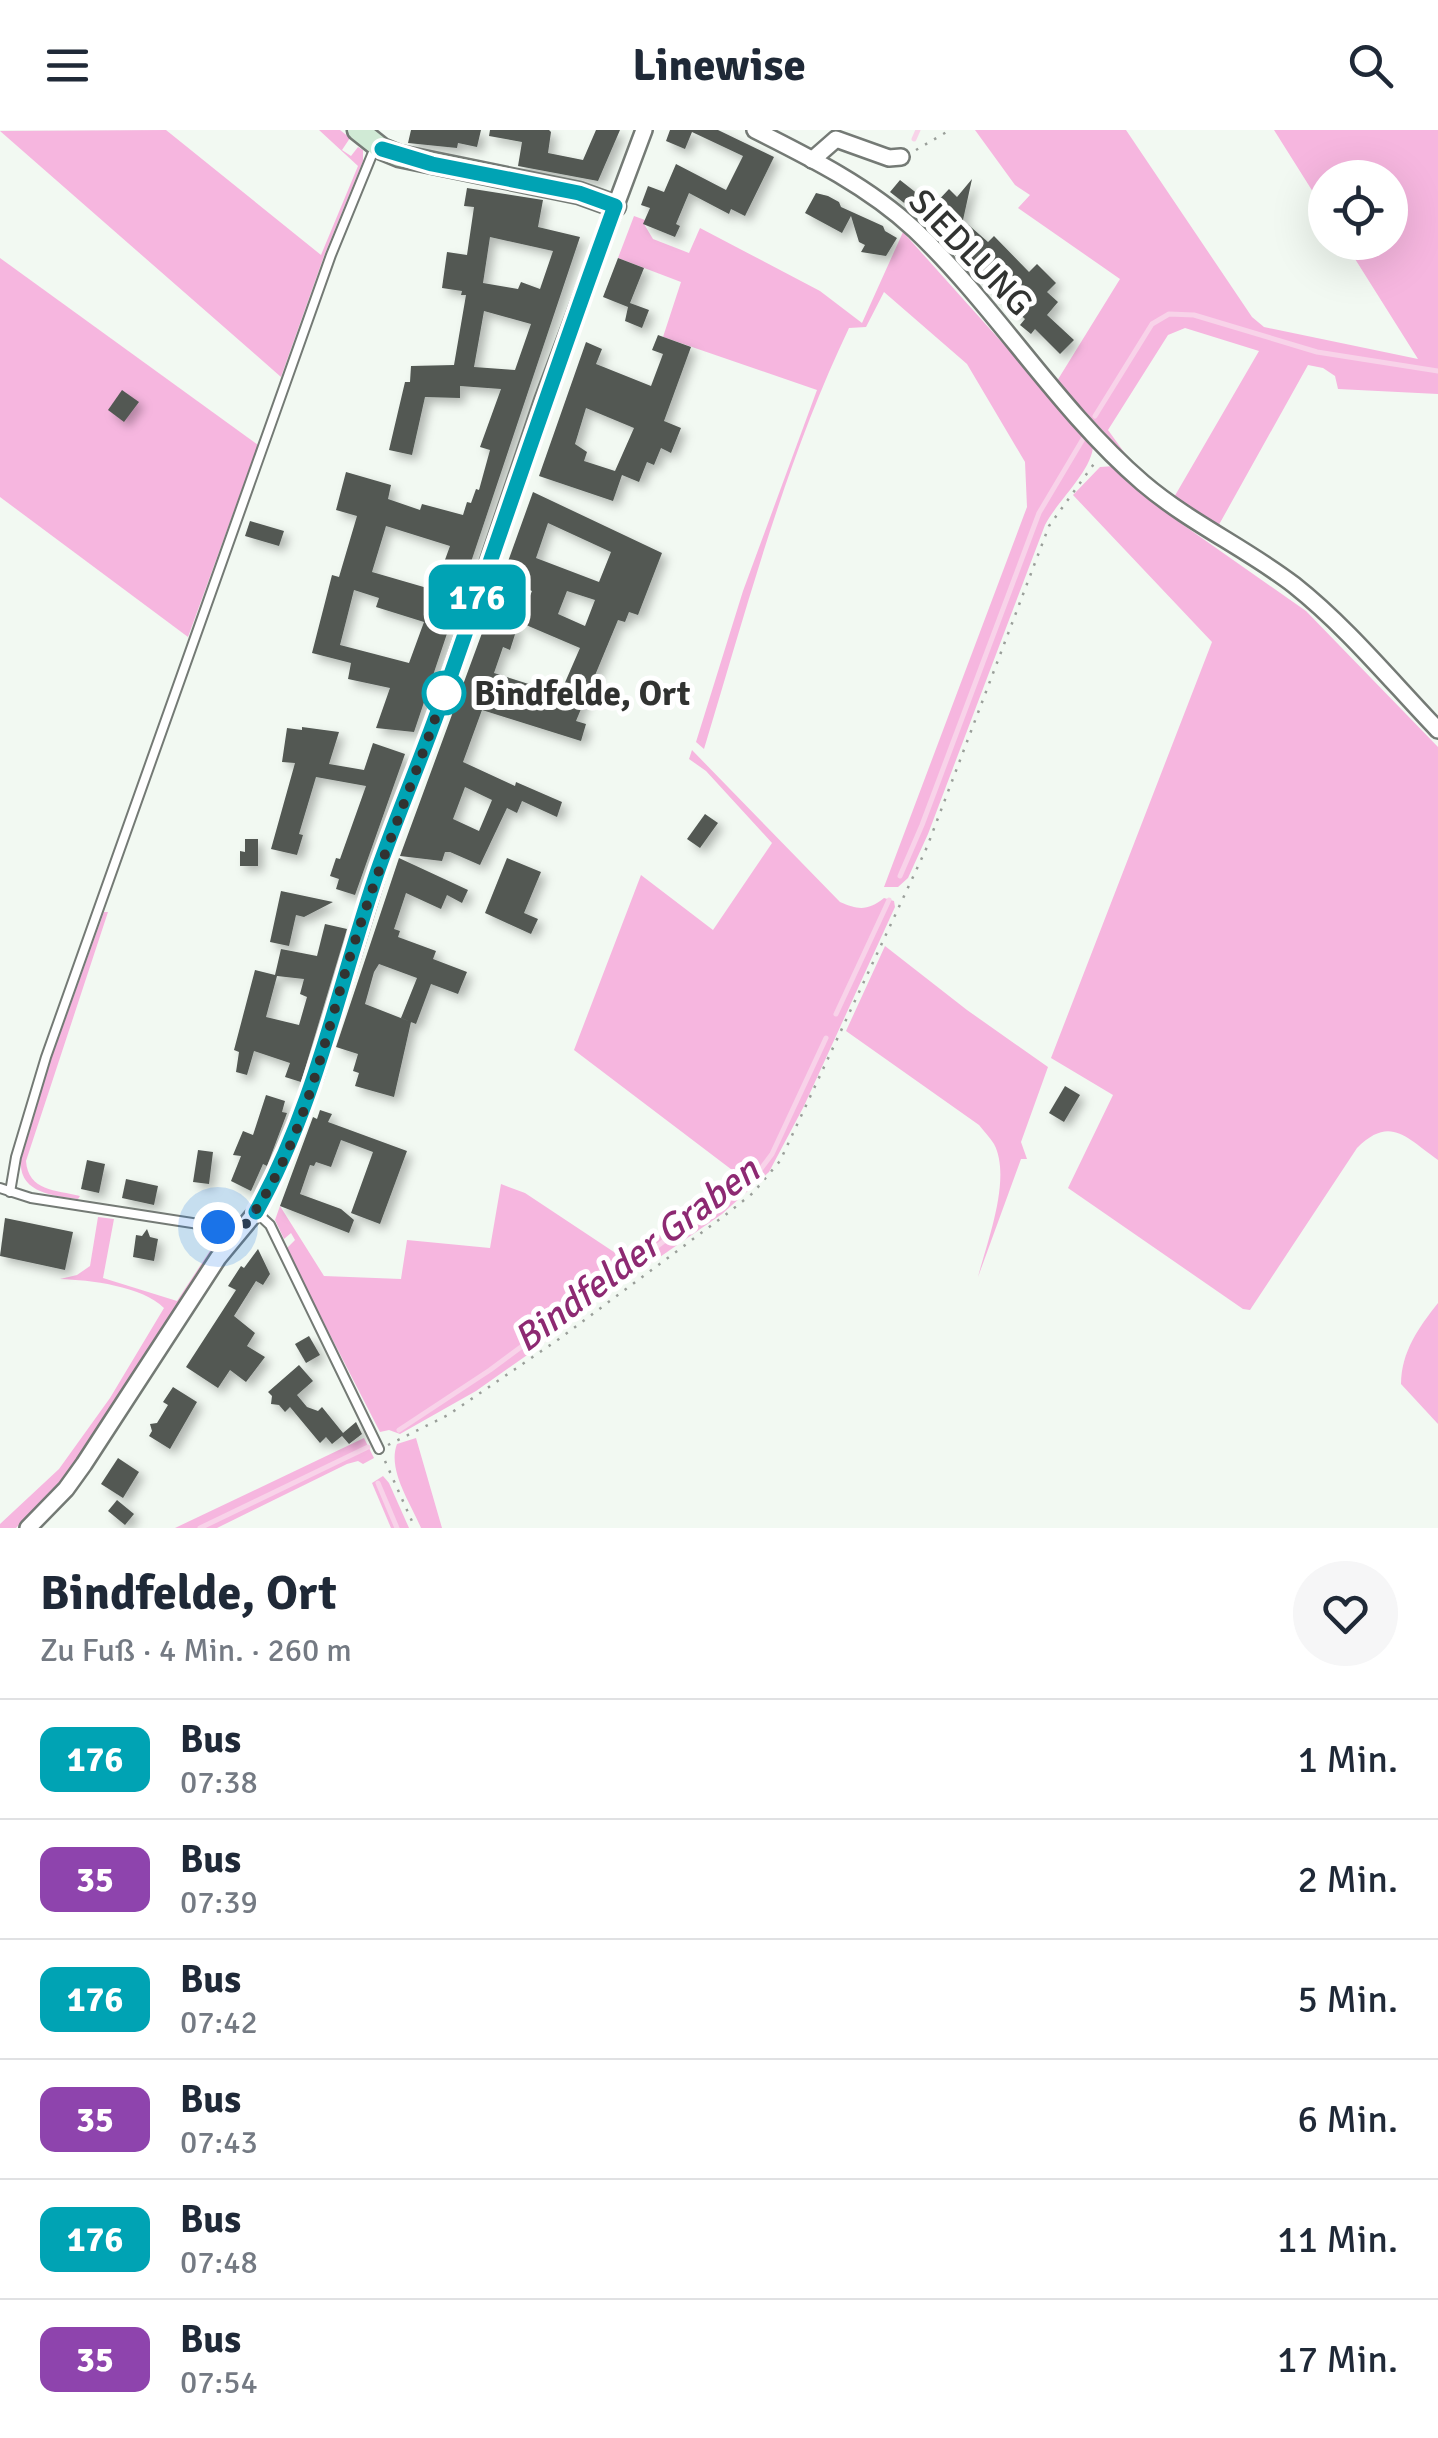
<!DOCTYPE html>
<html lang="de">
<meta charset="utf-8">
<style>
body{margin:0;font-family:Signika,sans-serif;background:#f6f6f7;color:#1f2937;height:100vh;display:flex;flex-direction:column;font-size:38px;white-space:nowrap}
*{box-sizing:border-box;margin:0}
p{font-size:32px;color:#747a83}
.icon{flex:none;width:55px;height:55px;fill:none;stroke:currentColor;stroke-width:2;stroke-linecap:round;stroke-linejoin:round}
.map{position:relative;height:1398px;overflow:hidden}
.drawer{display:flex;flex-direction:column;background:#fff;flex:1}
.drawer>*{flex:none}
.badge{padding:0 20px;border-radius:15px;font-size:35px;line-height:65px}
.controls{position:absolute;left:1308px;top:30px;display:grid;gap:20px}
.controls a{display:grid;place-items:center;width:100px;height:100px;border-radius:50%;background:#fff;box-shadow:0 10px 40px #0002;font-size:50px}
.you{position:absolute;width:50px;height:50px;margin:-25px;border:8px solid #fff;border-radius:50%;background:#1a73e8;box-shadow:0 0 0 15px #1a73e833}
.map>.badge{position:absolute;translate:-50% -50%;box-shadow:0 0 0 5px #fff}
.round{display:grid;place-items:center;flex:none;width:105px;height:105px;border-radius:52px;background:#f6f6f7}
.headline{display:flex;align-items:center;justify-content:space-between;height:170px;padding:0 40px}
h1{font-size:48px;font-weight:700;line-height:75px}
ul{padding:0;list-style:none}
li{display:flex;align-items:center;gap:30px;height:120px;padding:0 40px;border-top:2px solid #e0e1e3}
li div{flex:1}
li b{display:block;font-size:38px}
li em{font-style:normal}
li .badge{min-width:110px;font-weight:700;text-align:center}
header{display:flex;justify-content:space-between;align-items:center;height:130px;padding:0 40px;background:#fff;font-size:45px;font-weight:700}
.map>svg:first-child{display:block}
.green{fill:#f6b6df}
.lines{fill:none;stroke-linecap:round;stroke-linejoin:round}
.stream{stroke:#f8d3e9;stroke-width:5}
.building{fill:#525853;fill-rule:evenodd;filter:url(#shadow)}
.lane-casing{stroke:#747a75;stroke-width:12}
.street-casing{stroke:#747a75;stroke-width:20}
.secondary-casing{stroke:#747a75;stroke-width:25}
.path{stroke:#9a9f9a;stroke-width:2.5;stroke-dasharray:2.5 8;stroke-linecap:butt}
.lane{stroke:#fff;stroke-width:8}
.street{stroke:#fff;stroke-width:15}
.secondary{stroke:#d0ead5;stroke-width:20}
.line-casing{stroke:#fff;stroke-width:22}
.line{stroke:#00a3b4;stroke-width:15}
.walk{stroke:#313331;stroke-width:10;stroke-dasharray:0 18}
.stop-dot{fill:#fff;stroke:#00a3b4;stroke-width:5}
.labels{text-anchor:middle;stroke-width:10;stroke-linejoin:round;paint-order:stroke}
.street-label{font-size:35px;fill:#313331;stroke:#fff}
.stop-label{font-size:35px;font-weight:bold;fill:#313331;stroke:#fff;text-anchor:start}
.water-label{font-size:38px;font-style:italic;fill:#8d2972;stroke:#fff}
</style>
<header><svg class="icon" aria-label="menu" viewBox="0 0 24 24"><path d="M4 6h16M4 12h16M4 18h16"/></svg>Linewise<svg class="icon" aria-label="search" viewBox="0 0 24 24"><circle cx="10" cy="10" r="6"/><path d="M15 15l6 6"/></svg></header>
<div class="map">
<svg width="1438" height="1398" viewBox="0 0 1438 1398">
<defs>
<filter id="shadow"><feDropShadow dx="5.5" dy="5.5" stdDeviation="5" flood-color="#0004"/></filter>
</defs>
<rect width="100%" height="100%" fill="#f2f9f2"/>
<g class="green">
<path d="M 166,0 L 321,125 L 358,36 L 319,0 L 340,0 L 350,8 L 342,20 L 351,26 L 358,17 L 363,20 L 363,31 L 324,126 L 281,247 L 0,1 Z"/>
<path d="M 975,0 L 1126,0 L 1252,187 L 1264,197 L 1418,229 L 1345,113 L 1390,112 L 1390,48 L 1325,48 L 1325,81 L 1274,0 L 1438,0 L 1438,264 L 1338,259 L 1335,246 L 1323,238 L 1308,235 L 1216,400 L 1173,369 L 1259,221 L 1185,198 L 1168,205 L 1108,300 L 1129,329 L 1057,251 L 1120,149 L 1018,78 L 1030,65 L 1015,55 Z"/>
<path d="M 634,86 L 645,90 L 644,94 L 653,109 L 689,123 L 700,98 L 820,161 L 862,193 L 903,102 L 1093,314 C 1094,339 1057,371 1045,395 L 928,704 L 908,748 L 898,757 L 884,757 L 1027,377 L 1025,332 L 967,234 L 884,162 L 866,197 L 849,198 C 785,332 747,477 704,619 L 696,612 L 743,461 L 817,260 L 663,207 L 681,152 L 618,128 Z"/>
<path d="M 0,128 L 258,315 L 188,507 L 0,367 Z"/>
<path d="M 1115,336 L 1179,392 L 1306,481 L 1438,617 L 1438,1030 C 1406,1007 1390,985 1357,1018 L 1250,1180 L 1243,1179 L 1068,1058 L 1113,965 L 1051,928 L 1212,512 L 1073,365 L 1100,337 Z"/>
<path d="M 692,620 L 840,772 C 858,780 868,781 884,768 L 894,771 L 895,777 L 804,976 L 769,1042 L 722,1084 L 605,1165 L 540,1216 L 476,1261 L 400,1304 L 389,1300 L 380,1302 L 286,1119 L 295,1110 L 291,1103 L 284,1109 L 275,1090 L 280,1076 L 324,1146 L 401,1149 L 407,1110 L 490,1118 L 501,1054 L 525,1063 L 626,1130 L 740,1046 L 574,920 L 641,745 L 713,800 L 772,713 L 706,641 L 689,629 Z"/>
<path d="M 104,782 L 108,782 L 26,1031 C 28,1061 56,1060 80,1066 L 78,1069 C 54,1066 18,1063 21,1030 L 51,929 Z"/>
<path d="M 885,816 L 967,880 L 1048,937 L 1021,1012 L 1027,1029 L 1021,1029 L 978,1147 C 987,1112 1012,1048 994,1014 C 990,1008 984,1001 979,995 L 846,901 Z"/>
<path d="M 98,1087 L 114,1089 L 103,1148 L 177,1171 L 217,1110 L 214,1105 L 220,1105 L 222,1114 L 75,1336 L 16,1398 L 0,1398 L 0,1394 L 59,1339 L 110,1268 L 164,1178 C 142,1156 90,1150 60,1149 L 77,1145 L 90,1136 Z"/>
<path d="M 1438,1173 L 1438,1294 L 1401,1254 C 1401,1222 1419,1197 1438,1173 Z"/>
<path d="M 364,1308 L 374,1328 L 363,1334 L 358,1331 L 347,1334 L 217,1398 L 175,1398 Z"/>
<path d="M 416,1308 L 442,1398 L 421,1398 C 411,1374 387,1340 397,1314 Z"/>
<path d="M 383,1346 L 389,1353 L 409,1398 L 391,1398 L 372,1353 Z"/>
</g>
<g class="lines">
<g class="stream">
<path d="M 914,9 L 918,0"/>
<path d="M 1095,286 L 1152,194 L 1169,184 L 1194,185 L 1317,222 L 1438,241"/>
<path d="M 900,746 L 922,695 L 1039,383 L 1083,309"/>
<path d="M 836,884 L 889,770"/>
<path d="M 399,1300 L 490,1240 L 760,1040 L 772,1024 L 826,908"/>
<path d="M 378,1353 L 397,1398"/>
<path d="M 200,1398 L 368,1317"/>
</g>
</g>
<g class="building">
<path d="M 411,0 L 481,0 L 477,17 L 458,13 L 457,18 L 408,13 Z"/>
<path d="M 490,0 L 549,0 L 551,2 L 548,23 L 583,30 L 596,0 L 620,0 L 598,51 L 518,36 L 522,12 L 489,6 Z"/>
<path d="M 670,0 L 718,0 L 774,27 L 745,86 L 731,79 L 729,84 L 689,63 L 676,94 L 680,96 L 675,107 L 643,94 L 650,78 L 641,75 L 648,56 L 664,62 L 676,34 L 726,60 L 743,26 L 692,2 L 685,19 L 666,11 Z"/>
<path d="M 972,49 L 963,90 L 988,112 L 994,106 L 1029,142 L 1037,134 L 1056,153 L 1047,162 L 1058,172 L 1047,185 L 1074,210 L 1060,224 L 1035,199 L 1031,204 L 1020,195 L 1025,189 L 955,125 L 960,120 L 914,77 L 912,79 L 890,62 L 900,50 L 933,76 L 949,59 L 957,67 Z"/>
<path d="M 467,58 L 543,70 L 538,97 L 580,107 L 414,602 L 376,598 L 390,558 L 348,549 L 351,533 L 312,523 L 332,445 L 339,447 L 357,386 L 336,380 L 346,342 L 391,355 L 388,369 L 420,380 L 422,374 L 463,385 L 467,372 L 471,373 L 476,359 L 479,360 L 490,320 L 480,317 L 501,259 L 460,256 L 460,268 L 425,267 L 412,325 L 389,320 L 405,252 L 410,252 L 411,236 L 454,235 L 466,165 L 461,165 L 462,161 L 442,158 L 447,122 L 467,125 L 474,77 L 464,76 ZM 490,107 L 553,121 L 540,159 L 521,152 L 518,159 L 483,153 ZM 484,181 L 531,194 L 515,240 L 474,237 ZM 386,396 L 450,416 L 434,460 L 372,442 ZM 354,460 L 379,468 L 376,477 L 424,492 L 409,533 L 340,515 Z"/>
<path d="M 816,63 L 828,66 L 839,72 L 841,77 L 883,96 L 885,101 L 897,108 L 886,126 L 861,122 L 865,115 L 859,112 L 851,86 L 842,103 L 805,83 Z"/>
<path d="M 618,128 L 644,138 L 630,173 L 649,180 L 642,198 L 625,191 L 628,177 L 603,167 Z"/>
<path d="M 658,205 L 691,217 L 664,291 L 681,298 L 671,323 L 661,318 L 654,335 L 647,332 L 639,352 L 622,345 L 613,371 L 539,346 L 586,212 L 602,219 L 596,234 L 651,256 L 663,224 L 652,220 ZM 586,278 L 634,298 L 615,341 L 584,331 L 587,322 L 575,314 Z"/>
<path d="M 122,260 L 139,272 L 124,292 L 108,280 Z"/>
<path d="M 533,362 L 662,423 L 638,485 L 629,482 L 625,492 L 618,490 L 576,591 L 586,594 L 581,611 L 482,580 L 463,632 L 515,656 L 516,652 L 562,672 L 557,687 L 522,671 L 517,683 L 507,678 L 480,735 L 450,722 L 445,722 L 442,731 L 400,726 L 489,484 L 518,495 L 510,520 L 503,517 L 494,543 L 560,564 L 580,518 L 519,492 L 532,461 L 527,459 L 529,452 L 509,445 L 511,439 L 506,437 ZM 548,393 L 611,422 L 599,452 L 536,428 ZM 567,461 L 595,470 L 585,496 L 558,484 ZM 465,657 L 492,670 L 479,701 L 453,689 Z"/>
<path d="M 250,391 L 284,401 L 279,416 L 245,406 Z"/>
<path d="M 302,597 L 339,602 L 329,634 L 364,640 L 373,613 L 405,624 L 355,765 L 336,759 L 339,749 L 330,746 L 336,728 L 340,729 L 366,656 L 316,647 L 299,704 L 303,705 L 297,725 L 271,719 L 295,633 L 282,632 L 287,598 L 302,600 Z"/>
<path d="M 705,684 L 718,693 L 700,718 L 687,709 Z"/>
<path d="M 245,709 L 258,709 L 258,736 L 240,736 L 240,721 L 245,722 Z"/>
<path d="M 399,728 L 468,760 L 462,773 L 447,765 L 441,779 L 406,763 L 394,799 L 400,801 L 398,807 L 436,821 L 433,829 L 467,842 L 458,864 L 431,854 L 416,894 L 401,888 L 417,848 L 379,834 L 374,842 L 365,874 L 411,892 L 394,967 L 355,956 L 359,943 L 353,941 L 358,924 L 336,917 Z"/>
<path d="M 507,728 L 541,742 L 524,783 L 538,789 L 531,804 L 485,783 Z"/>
<path d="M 281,761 L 333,772 L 304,787 L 296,785 L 289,816 L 270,812 Z"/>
<path d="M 325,794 L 347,799 L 301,952 L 285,947 L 290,933 L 254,921 L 247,945 L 236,942 L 239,922 L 234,920 L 255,840 L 275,845 L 281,819 L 317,826 ZM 277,846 L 304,849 L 300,864 L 307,867 L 299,895 L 266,887 Z"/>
<path d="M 1065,956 L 1080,965 L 1064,992 L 1049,983 Z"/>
<path d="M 266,965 L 285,971 L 282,982 L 287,983 L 267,1036 L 263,1034 L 251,1061 L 231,1051 L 241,1026 L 233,1025 L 243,1001 L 253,1005 Z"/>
<path d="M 320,980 L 332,984 L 328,992 L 407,1021 L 380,1094 L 351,1083 L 373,1022 L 341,1010 L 331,1037 L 316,1032 L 314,1036 L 310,1035 L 300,1064 L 341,1079 L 354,1090 L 349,1103 L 280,1076 L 313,987 L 317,989 Z"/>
<path d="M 198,1020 L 213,1022 L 209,1054 L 193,1052 Z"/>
<path d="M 87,1030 L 105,1034 L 99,1063 L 81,1059 Z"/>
<path d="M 126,1049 L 158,1056 L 154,1075 L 122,1068 Z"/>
<path d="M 5,1088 L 73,1102 L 65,1140 L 0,1126 Z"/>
<path d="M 147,1099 L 150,1107 L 158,1109 L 154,1131 L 133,1127 L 136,1105 L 142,1106 Z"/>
<path d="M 258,1119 L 270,1144 L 263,1155 L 256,1151 L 234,1186 L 255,1203 L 247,1216 L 265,1227 L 246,1252 L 230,1240 L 218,1258 L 186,1237 L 236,1160 L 228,1156 L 241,1136 L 244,1138 Z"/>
<path d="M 309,1206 L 320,1225 L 306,1233 L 295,1214 Z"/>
<path d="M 299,1235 L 313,1251 L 297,1265 L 307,1277 L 318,1281 L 322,1277 L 343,1303 L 356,1292 L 362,1304 L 349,1314 L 342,1306 L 332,1314 L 326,1307 L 320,1313 L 290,1277 L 285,1282 L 279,1275 L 271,1274 L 272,1266 L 268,1262 Z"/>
<path d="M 173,1257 L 197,1272 L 170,1319 L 149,1306 L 152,1301 L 150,1294 L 157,1293 L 168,1275 L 163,1272 Z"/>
<path d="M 118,1328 L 139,1342 L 123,1368 L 101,1354 Z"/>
<path d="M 117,1370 L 134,1384 L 125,1395 L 108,1381 Z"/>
</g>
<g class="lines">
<g class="lane-casing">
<g id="lane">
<path d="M 0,1058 L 31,1068 L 218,1097 L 234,1105"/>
<path d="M 10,1062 L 16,1027 L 46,927 L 331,125 L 376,15"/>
<path d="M 256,1082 L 270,1095 L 379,1319"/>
</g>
</g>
<g class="street-casing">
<g id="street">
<path d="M 755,0 C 811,28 869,57 915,100 C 997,178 1057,279 1143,353 C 1190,393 1246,418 1294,455 C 1347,497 1391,551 1438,600"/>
<path d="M 812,30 L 836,9 L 889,28 L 901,27"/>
<path d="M 28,1398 L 66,1359 L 84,1334 L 218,1128 L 256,1082 L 279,1038 L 315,946 L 379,738 L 441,572 L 543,270 L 644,0"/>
</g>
</g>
<g class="secondary-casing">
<path id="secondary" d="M 358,0 L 382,19 L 399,26 L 579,63 L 615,76"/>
</g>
<g class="path">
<path d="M 916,20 L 950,0"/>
<path d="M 388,1315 L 448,1285 L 559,1209 L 724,1086 L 753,1063 L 780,1031 L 927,717 L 1049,396 L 1096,331"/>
<path d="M 385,1331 L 415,1398"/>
</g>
<use href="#lane" class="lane"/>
<use href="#street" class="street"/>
<use href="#secondary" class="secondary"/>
</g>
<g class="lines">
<g class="line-casing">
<path id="line" d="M 256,1082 C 316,975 339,854 378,740 C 398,683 422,627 442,570 C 500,405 555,240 615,76 L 579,63 L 432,34 L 382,19"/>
</g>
<use href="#line" class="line"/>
<path class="walk" d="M 218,1097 L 236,1106 C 306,1024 324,902 358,802 C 384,721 417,643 444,563"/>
</g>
<circle class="stop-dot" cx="444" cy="563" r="20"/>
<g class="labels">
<g class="street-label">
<text transform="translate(971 122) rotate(46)" y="12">SIEDLUNG</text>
</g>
<g class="stop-label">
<text x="474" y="575">Bindfelde, Ort</text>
</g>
<g class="water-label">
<text transform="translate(636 1124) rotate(-37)" y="13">Bindfelder Graben</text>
</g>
</g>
</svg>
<div class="controls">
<a><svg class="icon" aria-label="locate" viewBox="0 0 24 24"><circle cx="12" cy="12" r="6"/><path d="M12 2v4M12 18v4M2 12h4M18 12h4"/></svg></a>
</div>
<div class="you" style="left:218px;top:1097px"></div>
<b class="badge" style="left:477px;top:467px;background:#00a3b4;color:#fff">176</b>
</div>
<section class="drawer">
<div class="headline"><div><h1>Bindfelde, Ort</h1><p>Zu Fuß · 4 Min. · 260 m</p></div><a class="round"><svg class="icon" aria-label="heart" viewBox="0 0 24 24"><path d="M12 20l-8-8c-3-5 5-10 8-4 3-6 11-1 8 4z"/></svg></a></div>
<ul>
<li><span class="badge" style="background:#00a3b4;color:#fff">176</span><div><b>Bus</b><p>07:38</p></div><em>1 Min.</em></li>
<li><span class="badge" style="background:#8e44ad;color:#fff">35</span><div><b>Bus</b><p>07:39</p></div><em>2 Min.</em></li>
<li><span class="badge" style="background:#00a3b4;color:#fff">176</span><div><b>Bus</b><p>07:42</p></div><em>5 Min.</em></li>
<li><span class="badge" style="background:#8e44ad;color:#fff">35</span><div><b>Bus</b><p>07:43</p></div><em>6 Min.</em></li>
<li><span class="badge" style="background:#00a3b4;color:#fff">176</span><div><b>Bus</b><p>07:48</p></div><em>11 Min.</em></li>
<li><span class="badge" style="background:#8e44ad;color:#fff">35</span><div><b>Bus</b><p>07:54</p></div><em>17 Min.</em></li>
</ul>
</section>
